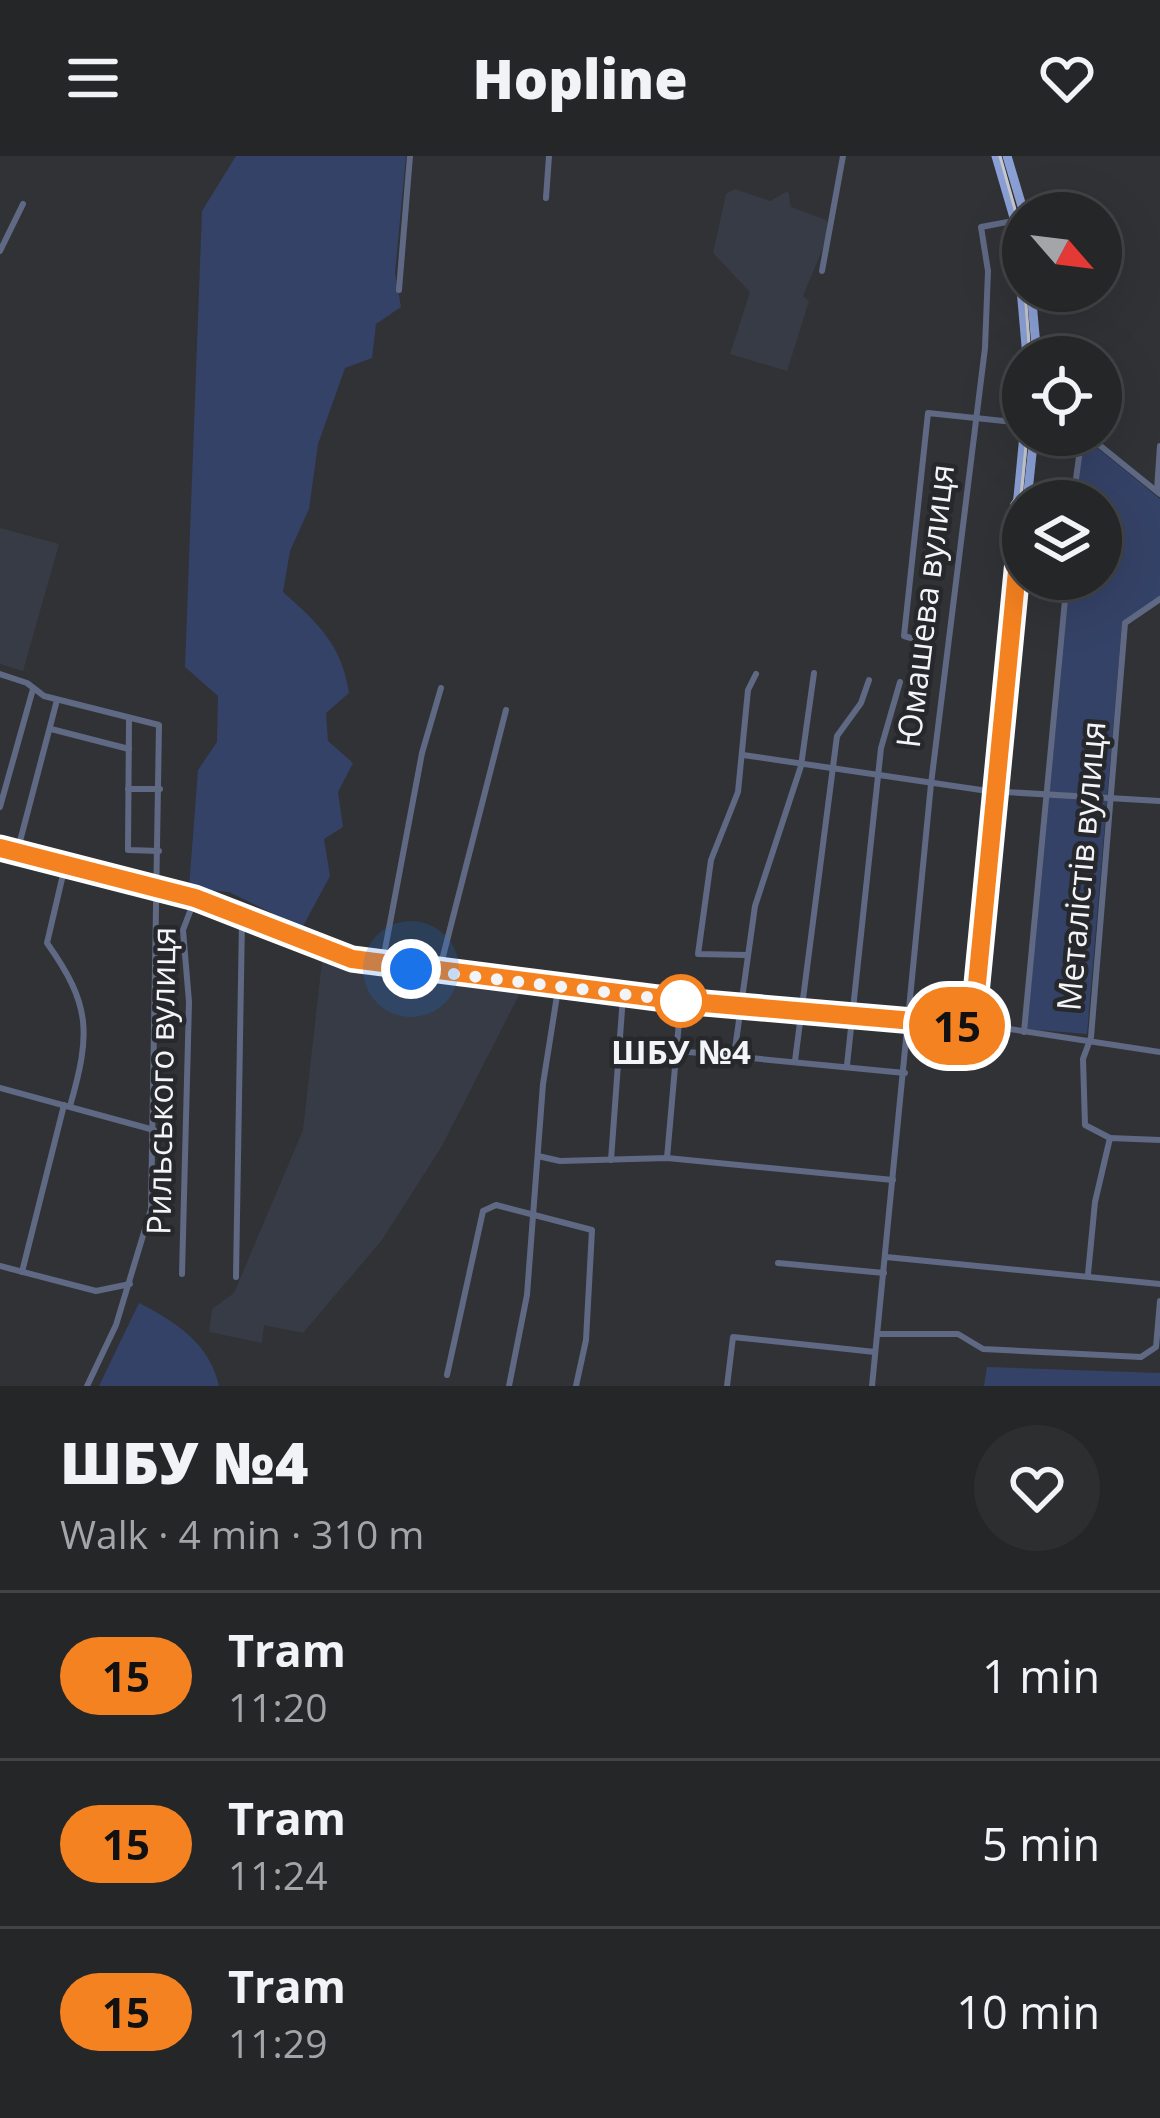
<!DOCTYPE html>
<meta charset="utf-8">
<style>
body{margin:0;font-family:"Open Sans",sans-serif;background:#2c2e30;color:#f1f3f6;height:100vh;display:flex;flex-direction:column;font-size:45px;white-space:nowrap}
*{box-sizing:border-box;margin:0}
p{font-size:39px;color:#a3a5a8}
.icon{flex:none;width:66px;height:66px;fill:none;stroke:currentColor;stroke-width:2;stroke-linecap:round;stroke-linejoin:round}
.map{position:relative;height:1230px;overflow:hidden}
.sheet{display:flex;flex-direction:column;background:#242628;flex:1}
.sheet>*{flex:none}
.badge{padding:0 24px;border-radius:39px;font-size:42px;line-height:78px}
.needle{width:78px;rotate:118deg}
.buttons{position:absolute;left:1002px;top:36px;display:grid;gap:24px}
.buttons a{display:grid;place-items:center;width:120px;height:120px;border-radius:50%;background:#242628;box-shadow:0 12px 48px #0002,0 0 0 3px #414345;font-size:60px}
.you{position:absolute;width:60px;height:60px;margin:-30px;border:9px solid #fff;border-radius:50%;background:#1a73e8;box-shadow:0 0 0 18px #1a73e833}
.map>.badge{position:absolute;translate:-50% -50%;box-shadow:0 0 0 6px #fff}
.round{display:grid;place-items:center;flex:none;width:126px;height:126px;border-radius:63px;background:#2c2e30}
.headline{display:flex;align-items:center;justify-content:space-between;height:204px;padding:0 60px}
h1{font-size:57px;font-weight:800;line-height:90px}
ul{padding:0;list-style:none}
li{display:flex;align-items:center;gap:36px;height:168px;padding:0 60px;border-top:3px solid #414345}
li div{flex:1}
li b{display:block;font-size:45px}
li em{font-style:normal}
li .badge{min-width:132px;font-weight:700;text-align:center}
header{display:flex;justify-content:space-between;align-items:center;height:156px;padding:0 60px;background:#242628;font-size:54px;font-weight:800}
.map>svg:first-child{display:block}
.built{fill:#373b45}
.green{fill:#354267}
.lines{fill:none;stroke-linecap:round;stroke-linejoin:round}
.minor{stroke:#5f6984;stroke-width:6}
.major{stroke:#8a9fd5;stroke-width:9}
.tram{stroke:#c6c7ca;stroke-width:3}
.line-casing{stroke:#fff;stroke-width:27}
.line{stroke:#f58220;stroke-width:18}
.walk{stroke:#f3f4f7;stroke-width:12;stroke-dasharray:0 21.6}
.stop-dot{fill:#fff;stroke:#f58220;stroke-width:6}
.labels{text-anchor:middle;stroke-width:9;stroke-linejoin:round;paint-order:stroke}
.street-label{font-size:33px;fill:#f3f4f7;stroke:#26282c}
.stop-label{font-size:33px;font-weight:bold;fill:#f3f4f7;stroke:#26282c}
</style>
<header><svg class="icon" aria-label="menu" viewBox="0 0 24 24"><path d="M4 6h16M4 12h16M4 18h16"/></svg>Hopline<svg class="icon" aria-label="heart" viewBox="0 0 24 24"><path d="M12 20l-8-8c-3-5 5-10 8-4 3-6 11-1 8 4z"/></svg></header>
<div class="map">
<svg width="1160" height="1230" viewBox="0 0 1160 1230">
<rect width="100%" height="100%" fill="#303236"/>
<g class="built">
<path d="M 735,33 L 770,45 L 788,35 L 791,51 L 826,64 L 831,72 L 803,140 L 809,145 L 787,215 L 730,198 L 750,136 L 713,97 L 726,38 Z"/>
<path d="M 0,372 L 59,388 L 23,515 L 0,508 Z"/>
<path d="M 322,805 L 521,835 L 442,990 L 382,1084 L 303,1177 L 264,1169 L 262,1187 L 209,1176 L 212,1153 L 234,1137 L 303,974 Z"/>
</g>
<g class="green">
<path d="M 236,0 L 406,0 L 395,117 L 401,151 L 376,168 L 372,202 L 345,212 L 318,288 L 309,353 L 290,395 L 283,436 C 318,467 342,489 349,537 L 326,557 L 328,585 L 353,607 L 338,636 L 343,671 L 324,683 L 330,720 L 302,772 L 229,736 L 189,732 L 198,614 L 217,586 L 218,540 L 185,511 L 202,55 Z"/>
<path d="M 1084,281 L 1160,343 L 1160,440 L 1122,466 L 1087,878 L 1027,873 L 1070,423 L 1101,423 L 1101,345 L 1076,345 Z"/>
<path d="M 139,1147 C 176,1166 209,1187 219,1230 L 99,1230 Z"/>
<path d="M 987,1211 L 1160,1217 L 1160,1230 L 984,1230 Z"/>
</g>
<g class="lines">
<g class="minor">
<path d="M 546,42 L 549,0"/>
<path d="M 0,95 L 23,48"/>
<path d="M 822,115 L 843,0"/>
<path d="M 399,134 L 410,0"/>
<path d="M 1087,279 L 1160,338"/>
<path d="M 1157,334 L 1160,290"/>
<path d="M 1073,345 L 1082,279"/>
<path d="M 0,518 L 27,527 L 44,540 L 159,569 L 151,1053 L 116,1169 L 87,1230"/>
<path d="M 913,526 L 918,484 L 904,480 L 928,257 L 1023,267"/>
<path d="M 129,563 L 128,694 L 159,695"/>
<path d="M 51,573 L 129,593"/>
<path d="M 743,599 L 988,635 L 1160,645"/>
<path d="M 128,633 L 160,633"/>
<path d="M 0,651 L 33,533"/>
<path d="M 19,689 L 57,544"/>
<path d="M 65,710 L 47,787 C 91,849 91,877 70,950"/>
<path d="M 746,799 L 698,798 L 711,704 L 738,636 L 748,534 L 756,518"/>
<path d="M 383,804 L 422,597 L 441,532"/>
<path d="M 440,812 L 506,554"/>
<path d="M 970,867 L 1160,896"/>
<path d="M 1024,876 L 1067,423"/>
<path d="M 678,895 L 905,917"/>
<path d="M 734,900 L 755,750 L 801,610 L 814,517"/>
<path d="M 795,905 L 837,580 L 861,547 L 869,524"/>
<path d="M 847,909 L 881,592 L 900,526"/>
<path d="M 0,932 L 154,974"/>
<path d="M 1110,982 L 1085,969 L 1083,903 L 1091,881 L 1125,467 L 1160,443"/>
<path d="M 538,1000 L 560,1005 L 667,1002 L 893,1024"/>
<path d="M 667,1002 L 681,843"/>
<path d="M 611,1004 L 623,840"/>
<path d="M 886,1101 L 1160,1128"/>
<path d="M 778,1107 L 884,1117"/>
<path d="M 0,1110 L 96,1135 L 130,1128"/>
<path d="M 22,1116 L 64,949"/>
<path d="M 182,1118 L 189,846 L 183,774 L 194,745"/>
<path d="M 1088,1118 L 1095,1046 L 1110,982 L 1160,984"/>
<path d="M 236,1121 L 242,764"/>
<path d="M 878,1178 L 958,1178 L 983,1193 L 1141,1201 L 1156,1191 L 1160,1145"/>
<path d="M 447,1219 L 483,1055 L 496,1049 L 592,1074 L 586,1184 L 576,1230"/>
<path d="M 509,1230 L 527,1139 L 543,928 L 559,827"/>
<path d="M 727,1230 L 733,1181 L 875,1196"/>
<path d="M 872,1230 L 931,628 L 985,192 L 988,115 L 981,71 L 1023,63"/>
</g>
<g class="major">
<path d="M 996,0 L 1015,65 L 1027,201"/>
<path d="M 1007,0 L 1024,57"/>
<path d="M 1031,135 L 1037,201"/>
<path d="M 1027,345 L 1034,279"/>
<path d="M 0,685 L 196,735 L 353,798 L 530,824 L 957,863 L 969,845 L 1024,279"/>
<path d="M 0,690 L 194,745 L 351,806 L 464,820"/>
<path d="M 611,839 L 952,874 L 970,867 L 978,849 L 1023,387"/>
</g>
<g class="tram">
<path d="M 1000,0 L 1018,64 L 1023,117"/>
<path d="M 1025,135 L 1030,201"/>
<path d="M 0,689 L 195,739 L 352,801 L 681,842 L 958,866 L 972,846 L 1027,279"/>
</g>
</g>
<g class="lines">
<g class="line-casing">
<path id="line" d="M 0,692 L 195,742 L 352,803 L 681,845 L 960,869 L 975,848 L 1023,353"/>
</g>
<use href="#line" class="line"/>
<path class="walk" d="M 411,813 L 681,845"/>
</g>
<circle class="stop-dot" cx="681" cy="845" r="24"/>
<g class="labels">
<g class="street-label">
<text transform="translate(925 450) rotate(-83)" y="12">Юмашева вулиця</text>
<text transform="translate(1081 710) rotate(-85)" y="12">Металістів вулиця</text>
<text transform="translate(161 925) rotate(-89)" y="12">Рильського вулиця</text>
</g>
<g class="stop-label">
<text x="681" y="908">ШБУ №4</text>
</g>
</g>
</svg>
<div class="buttons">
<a><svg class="needle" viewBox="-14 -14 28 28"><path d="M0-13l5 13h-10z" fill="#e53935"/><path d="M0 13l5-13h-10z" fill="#a3a5a8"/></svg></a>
<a><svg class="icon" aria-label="locate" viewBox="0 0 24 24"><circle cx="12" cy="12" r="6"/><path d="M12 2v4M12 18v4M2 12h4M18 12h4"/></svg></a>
<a><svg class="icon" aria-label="layers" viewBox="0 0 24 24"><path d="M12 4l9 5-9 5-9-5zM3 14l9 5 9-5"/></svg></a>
</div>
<div class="you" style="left:411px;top:813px"></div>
<b class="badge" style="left:957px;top:870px;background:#f58220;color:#111">15</b>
</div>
<section class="sheet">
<div class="headline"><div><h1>ШБУ №4</h1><p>Walk · 4 min · 310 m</p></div><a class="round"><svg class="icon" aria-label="heart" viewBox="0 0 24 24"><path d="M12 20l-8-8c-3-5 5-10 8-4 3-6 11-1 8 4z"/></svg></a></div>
<ul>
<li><span class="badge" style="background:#f58220;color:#111">15</span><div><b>Tram</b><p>11:20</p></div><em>1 min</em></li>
<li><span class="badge" style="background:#f58220;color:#111">15</span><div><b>Tram</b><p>11:24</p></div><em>5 min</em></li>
<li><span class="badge" style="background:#f58220;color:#111">15</span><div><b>Tram</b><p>11:29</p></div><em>10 min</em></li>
</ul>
</section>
